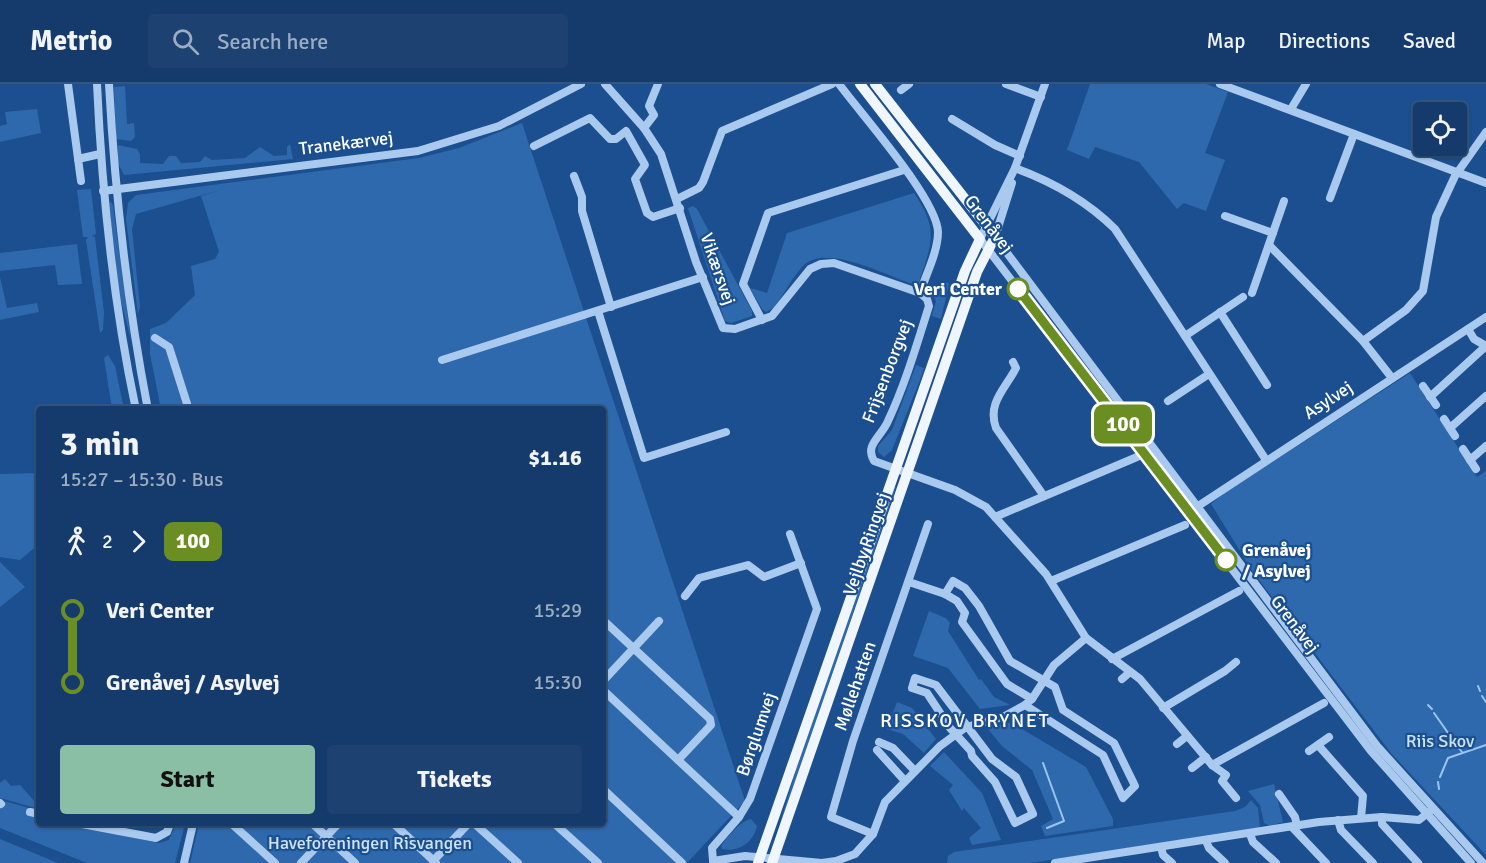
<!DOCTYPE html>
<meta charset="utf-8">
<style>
body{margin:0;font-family:Signika,sans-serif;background:#1d4271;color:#f1f3f6;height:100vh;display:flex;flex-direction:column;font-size:22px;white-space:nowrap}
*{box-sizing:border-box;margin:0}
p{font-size:20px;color:#9dadc1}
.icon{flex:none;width:33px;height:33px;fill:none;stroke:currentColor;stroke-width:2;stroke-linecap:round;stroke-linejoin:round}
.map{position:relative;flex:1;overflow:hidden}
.sheet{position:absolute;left:36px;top:322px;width:570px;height:420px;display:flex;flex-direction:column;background:#143b6b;border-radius:6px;box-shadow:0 2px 4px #0004,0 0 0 2px #33557e}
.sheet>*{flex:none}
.badge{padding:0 12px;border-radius:9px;font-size:21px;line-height:39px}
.buttons{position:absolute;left:1413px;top:18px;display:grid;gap:12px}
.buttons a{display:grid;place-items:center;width:54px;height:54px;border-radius:6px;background:#143b6b;box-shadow:0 2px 4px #0004,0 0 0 2px #33557e;font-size:30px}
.map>.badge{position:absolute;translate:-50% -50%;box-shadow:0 0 0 3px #fff}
.legs{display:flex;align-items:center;gap:9px;height:66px;padding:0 24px;font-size:20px}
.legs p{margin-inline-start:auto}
.summary{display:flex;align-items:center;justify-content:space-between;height:102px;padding:0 24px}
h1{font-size:33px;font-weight:700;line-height:45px}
.action{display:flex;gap:12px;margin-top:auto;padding:12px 24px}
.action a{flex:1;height:69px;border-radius:6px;background:#8abfa5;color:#111;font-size:24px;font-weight:700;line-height:69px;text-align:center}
.action a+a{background:#1d4271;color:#f1f3f6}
ul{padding:0 24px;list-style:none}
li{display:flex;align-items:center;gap:21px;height:72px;font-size:22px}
li i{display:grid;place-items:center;width:9px;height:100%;margin:0 8px;background:currentColor}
li i::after{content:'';width:15px;height:15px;margin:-8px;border:4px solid;border-radius:50%;background:#143b6b}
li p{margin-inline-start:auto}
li:first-child i{background:linear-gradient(#0000 50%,currentColor 0)}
li:last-child i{background:linear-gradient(currentColor 50%,#0000 0)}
header{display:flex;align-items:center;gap:36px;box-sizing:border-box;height:84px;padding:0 30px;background:#143b6b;border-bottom:2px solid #33557e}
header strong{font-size:28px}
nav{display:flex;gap:33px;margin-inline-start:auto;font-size:21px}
.search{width:420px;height:54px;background:#1d4271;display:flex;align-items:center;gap:15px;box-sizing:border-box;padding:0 21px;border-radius:6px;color:#9dadc1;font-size:22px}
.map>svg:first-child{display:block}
.green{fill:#2e69ad}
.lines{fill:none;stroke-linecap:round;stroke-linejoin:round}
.stream{stroke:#9cc4f0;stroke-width:2}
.minor{stroke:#a9c9ee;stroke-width:8}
.major{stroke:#f0f6ff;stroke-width:10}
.line-1-casing{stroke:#fff;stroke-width:14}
.line-1{stroke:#6b8e23;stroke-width:9}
.stop-1-dot{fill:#fff;stroke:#6b8e23;stroke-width:3}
.labels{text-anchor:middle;stroke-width:4.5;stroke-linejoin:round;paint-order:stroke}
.street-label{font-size:18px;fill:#fff;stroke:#1b4f8f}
.stop-label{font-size:18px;font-weight:bold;fill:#fff;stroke:#1b4f8f;text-anchor:end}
.park-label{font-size:18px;fill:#cfe3fa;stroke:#1b4f8f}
.neighbourhood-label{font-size:20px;letter-spacing:1.5px;fill:#fff;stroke:#1b4f8f}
</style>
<header>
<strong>Metrio</strong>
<div class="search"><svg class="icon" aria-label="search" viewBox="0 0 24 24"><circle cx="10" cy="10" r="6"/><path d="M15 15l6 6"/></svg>Search here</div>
<nav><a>Map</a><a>Directions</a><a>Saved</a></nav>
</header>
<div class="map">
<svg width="1486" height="779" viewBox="0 0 1486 779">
<rect width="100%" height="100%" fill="#1b4f8f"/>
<g class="green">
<path d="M 1090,0 L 1206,0 L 1228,8 L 1205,69 L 1225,76 L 1206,127 L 1184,119 L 1177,125 L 1139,78 L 1095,63 L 1089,75 L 1067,66 Z"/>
<path d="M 125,2 L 127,40 L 134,39 L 135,53 L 131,57 L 116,55 L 114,3 Z"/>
<path d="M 37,25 L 41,49 L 0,58 L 0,42 L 7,40 L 5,28 Z"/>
<path d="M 522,39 L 745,717 L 687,779 L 190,779 L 199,740 L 603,740 L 603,326 L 161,325 L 150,270 L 150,245 L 166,239 L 195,211 L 191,182 L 215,175 L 219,168 L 201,112 L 224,105 L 136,130 L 132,145 L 140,223 L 138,230 L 126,135 L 128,119 L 136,111 L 419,74 L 459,64 Z"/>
<path d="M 290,60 L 293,75 L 124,91 L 118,79 L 118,61 L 137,65 L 140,70 L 140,79 L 163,80 L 169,72 L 176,72 L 181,79 L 200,78 L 205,72 L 212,76 L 245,74 L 260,63 L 274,72 L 287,71 L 287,63 Z"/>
<path d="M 91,105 L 96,150 L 92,152 L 95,153 L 104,228 L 103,246 L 100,249 L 86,156 L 88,153 L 83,153 L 77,106 Z"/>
<path d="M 914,109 C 939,146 932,158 919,198 L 912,200 C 885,191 825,159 803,182 C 791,195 784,211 773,224 L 766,228 L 762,225 L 750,204 L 767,209 L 787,149 Z"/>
<path d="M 111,118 L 113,121 L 131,257 L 119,209 L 109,119 Z"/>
<path d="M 693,122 L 697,125 L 752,227 L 752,232 L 731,239 L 725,237 L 688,124 Z"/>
<path d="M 77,160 L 82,200 L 58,201 L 55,181 L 0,187 L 0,169 Z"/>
<path d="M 0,193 L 7,224 L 37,219 L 39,228 L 0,236 Z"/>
<path d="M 947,198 L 949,200 L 941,235 L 932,232 L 936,217 L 930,207 Z"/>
<path d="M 108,271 L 115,282 L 124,325 L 112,325 L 104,274 Z"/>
<path d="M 916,281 L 924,284 L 920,296 L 892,366 L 884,373 L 878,368 L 878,362 L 892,346 Z"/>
<path d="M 1410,289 L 1477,393 L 1486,387 L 1486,771 L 1391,669 L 1253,488 L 1211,420 L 1223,410 Z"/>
<path d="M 39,389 L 39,460 L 20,476 L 0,473 L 0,390 Z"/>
<path d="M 894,402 L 896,403 L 772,766 L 798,679 Z"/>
<path d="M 0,478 L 25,503 L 0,523 Z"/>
<path d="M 929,527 L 946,534 L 950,539 L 948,547 L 979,596 L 981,595 L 994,613 L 1010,621 L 980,625 L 948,584 L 913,572 Z"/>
<path d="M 897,618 L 912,624 L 936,655 L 924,669 L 903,650 L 887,645 Z"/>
<path d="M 1016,637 L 1022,645 L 1086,683 L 1113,735 L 1113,742 L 1045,752 L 1041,742 L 1053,735 L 1032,686 L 1002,662 L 987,644 Z"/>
<path d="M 944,668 L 982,709 L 1001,756 L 972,761 L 969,754 L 981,744 L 964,724 L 962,727 L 949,706 L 953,701 L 930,682 Z"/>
<path d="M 5,695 L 11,702 L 20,701 L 36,719 L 39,718 L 39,725 L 0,714 L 0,699 Z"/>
<path d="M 1274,700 L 1283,738 L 1270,742 L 1264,739 L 1260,721 L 1248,707 Z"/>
<path d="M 1251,716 L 1258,724 L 1260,744 L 1030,779 L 947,779 L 948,772 L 954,768 L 1235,727 L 1245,723 Z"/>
<path d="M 4,717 L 29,724 L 28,731 L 39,733 L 39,740 L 68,740 L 159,759 L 169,756 L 176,740 L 185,740 L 175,779 L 87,779 L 0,744 L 0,723 Z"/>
<path d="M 751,735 L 757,742 C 754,758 738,769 722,765 L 721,762 C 727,753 740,737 751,735 Z"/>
<path d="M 0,755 L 58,779 L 0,779 Z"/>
</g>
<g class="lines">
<g class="stream">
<path d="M 1478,602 L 1480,607"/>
<path d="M 1482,612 L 1486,618"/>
<path d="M 1428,621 L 1432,625"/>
<path d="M 1434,629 L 1453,656"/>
<path d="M 1455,659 L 1462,668"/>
<path d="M 1043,679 L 1064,737 L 1047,744"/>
<path d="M 1440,693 L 1448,674 L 1486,661"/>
<path d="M 1438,698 L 1439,705"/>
</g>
<g class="minor">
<path d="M 68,0 L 81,97"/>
<path d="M 97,0 C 102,109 113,218 136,326"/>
<path d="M 109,0 C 115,110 127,217 148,326"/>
<path d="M 605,0 L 644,44 L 661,70 L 696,178 L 723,244 L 735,245 L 772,232 L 810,185 L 821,180 L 834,179 L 920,209 L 927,215 L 929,222 C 917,260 905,301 888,337 C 882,352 864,361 874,377 L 955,406 L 986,423 L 1046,490 L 1086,554 L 1140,595 L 1212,681 L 1226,691 L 1222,697 L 1236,714"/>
<path d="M 839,0 C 861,30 937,115 938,148 C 938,168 926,190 920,209"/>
<path d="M 1006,0 L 1041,13"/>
<path d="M 1045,0 L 1015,84 L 980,155 L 1371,667 L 1471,779"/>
<path d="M 1220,0 L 1486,99"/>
<path d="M 901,6 L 909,0"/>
<path d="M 1291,25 L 1306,0"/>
<path d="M 952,35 L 995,61 L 1020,72"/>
<path d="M 644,44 L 654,31 L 649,22 L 658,0"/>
<path d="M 534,62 L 590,34 L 610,55 L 616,55 L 626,47 L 645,81 L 635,95 L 647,129 L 653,133 L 680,124"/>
<path d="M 78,75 L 100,70"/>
<path d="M 1015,84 C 1053,98 1086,116 1115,145 L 1266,376"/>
<path d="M 574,92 L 582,113 L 582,127 L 611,223"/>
<path d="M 1012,99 L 995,153 L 1377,662 L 1483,779"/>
<path d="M 103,107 L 418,67 L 499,42 L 581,0"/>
<path d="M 1330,114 L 1354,50"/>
<path d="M 677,115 L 699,104 L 703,98 L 722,47 L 832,0"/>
<path d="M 1225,132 L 1273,149"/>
<path d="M 1269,161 L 1363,257 L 1392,294"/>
<path d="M 1252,209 L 1284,117"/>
<path d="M 598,227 L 644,374 L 726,348"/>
<path d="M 1220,228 L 1267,301"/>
<path d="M 762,236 L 743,200 L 768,129 L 904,86"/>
<path d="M 1468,245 L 1474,255 L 1486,262"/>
<path d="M 1185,252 L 1243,213"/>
<path d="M 155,254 L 169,263 L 189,326"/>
<path d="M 1363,257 L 1406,226 L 1423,207 L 1436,133 L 1455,92 L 1486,48"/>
<path d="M 442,276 L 703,193"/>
<path d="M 1013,278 L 1016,284 C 1005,305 987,319 996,344 L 1044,412"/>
<path d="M 1423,302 L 1436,321"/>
<path d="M 1430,313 L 1486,262"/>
<path d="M 1168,317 L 1209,290"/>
<path d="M 1444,335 L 1455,352"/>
<path d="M 1450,344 L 1486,312"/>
<path d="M 1463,365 L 1476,385"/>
<path d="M 1470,376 L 1486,362"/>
<path d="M 1192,426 L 1486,233"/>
<path d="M 995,433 L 1137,373"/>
<path d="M 790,450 L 817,525 L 750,715 L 739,733 L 712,764 L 713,777 L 745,772 L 822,779 L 836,777 L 855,770 L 873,750 L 885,718 L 940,662 L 966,643 L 1003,633 L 1025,621 L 1032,615 L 1054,581 L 1086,554"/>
<path d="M 1051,497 L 1185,441"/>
<path d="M 909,498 L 945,510"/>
<path d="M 685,512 L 699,494 L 748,481 L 764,493 L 801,479"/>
<path d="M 603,536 L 710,635 L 711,641 L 678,676"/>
<path d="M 1112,575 L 1239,507"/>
<path d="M 915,594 L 936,601 L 992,675 L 1016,693 L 1033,730 L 1015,739 L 995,698 L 972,672 L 971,667 L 950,644 L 927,609 L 912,604 Z"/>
<path d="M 1122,595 L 1130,588"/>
<path d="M 603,597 L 659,537"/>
<path d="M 603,606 L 739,733"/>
<path d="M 1025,621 L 1103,671 L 1123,714 L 1135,702 L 1114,659 L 1063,626 L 1055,603 L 1010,577 L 979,522 L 965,504 L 953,497 L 945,510 L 957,517 L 965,529 L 962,538 L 1007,600 L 1032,615"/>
<path d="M 1163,624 L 1225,587 L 1236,578"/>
<path d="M 879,658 L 893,664 L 915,687"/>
<path d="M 1177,660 L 1187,652"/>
<path d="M 1318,661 L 1363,712 L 1361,734"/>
<path d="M 877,666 L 905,697"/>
<path d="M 1309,667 L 1329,653"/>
<path d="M 1212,681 L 1324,619"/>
<path d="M 1192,684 L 1206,673"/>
<path d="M 603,705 L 682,779"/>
<path d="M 1279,710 L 1295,733 L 1297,742"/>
<path d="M 0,719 L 1,720"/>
<path d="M 30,728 L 39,730"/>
<path d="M 1382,733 L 1382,740 L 1418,779"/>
<path d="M 1338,736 L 1341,746 L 1373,779"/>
<path d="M 82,740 L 156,754 L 167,748 L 170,740"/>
<path d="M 232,740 L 275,779"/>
<path d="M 313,740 L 355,779"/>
<path d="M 394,740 L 436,779"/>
<path d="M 475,740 L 518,779"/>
<path d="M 555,740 L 598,779"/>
<path d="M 1292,743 L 1326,779"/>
<path d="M 873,750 L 831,733 L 853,657 L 928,440"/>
<path d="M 1250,750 L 1253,758 L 1276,779"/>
<path d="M 1206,757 L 1209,764 L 1225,779"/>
<path d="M 1161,763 L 1163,771 L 1172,779"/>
<path d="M 433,777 L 468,740"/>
<path d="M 184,779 L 193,740"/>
<path d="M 301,779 L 338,740"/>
<path d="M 1055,779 L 1319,738 L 1382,733 L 1419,736 L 1429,728"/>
</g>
<g class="major">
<path d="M 758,779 L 965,187 L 980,155 L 860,0"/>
<path d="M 772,779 L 977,188 L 995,153 L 875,0"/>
</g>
</g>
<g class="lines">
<g class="line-1-casing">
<path id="line-1" d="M 1018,205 L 1226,476"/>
</g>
<use href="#line-1" class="line-1"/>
</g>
<g class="stop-1-dot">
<circle cx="1018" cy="205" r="10"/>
<circle cx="1226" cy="476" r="10"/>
</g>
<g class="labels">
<g class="street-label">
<text transform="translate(346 59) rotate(-7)" y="6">Tranekærvej</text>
<text transform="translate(989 140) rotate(53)" y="6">Grenåvej</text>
<text transform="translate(718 185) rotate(71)" y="6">Vikærsvej</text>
<text transform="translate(887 287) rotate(-69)" y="6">Frijsenborgvej</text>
<text transform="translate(1328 316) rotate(-33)" y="6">Asylvej</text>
<text transform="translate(866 460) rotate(-71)" y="6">Vejlby Ringvej</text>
<text transform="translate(1295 540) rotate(53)" y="6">Grenåvej</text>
<text transform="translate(855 602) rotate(-71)" y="6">Møllehatten</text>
<text transform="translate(756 650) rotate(-71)" y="6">Børglumvej</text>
</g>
<g class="stop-label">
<text x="1002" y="211">Veri Center</text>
<text x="1242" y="472" text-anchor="start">Grenåvej<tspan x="1242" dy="21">/ Asylvej</tspan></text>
</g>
<g class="park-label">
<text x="1440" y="663">Riis Skov</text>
<text x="370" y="765">Haveforeningen Risvangen</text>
</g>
<g class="neighbourhood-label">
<text x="965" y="643">RISSKOV BRYNET</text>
</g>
</g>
</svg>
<div class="buttons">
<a><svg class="icon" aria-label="locate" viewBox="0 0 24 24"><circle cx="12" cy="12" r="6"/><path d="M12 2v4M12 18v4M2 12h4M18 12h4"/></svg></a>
</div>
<b class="badge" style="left:1123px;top:340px;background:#6b8e23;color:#fff">100</b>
<section class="sheet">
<div class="summary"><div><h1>3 min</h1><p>15:27 – 15:30 · Bus</p></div><b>$1.16</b></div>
<div class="legs"><svg class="icon" aria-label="walk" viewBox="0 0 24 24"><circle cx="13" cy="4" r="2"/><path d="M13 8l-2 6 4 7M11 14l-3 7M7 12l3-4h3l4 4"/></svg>2<svg class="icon" aria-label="forward" viewBox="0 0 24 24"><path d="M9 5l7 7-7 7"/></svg><b class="badge" style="background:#6b8e23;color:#fff">100</b></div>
<ul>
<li><i style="color:#6b8e23"></i><b>Veri Center</b><p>15:29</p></li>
<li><i style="color:#6b8e23"></i><b>Grenåvej / Asylvej</b><p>15:30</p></li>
</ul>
<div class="action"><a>Start</a><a>Tickets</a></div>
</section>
</div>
